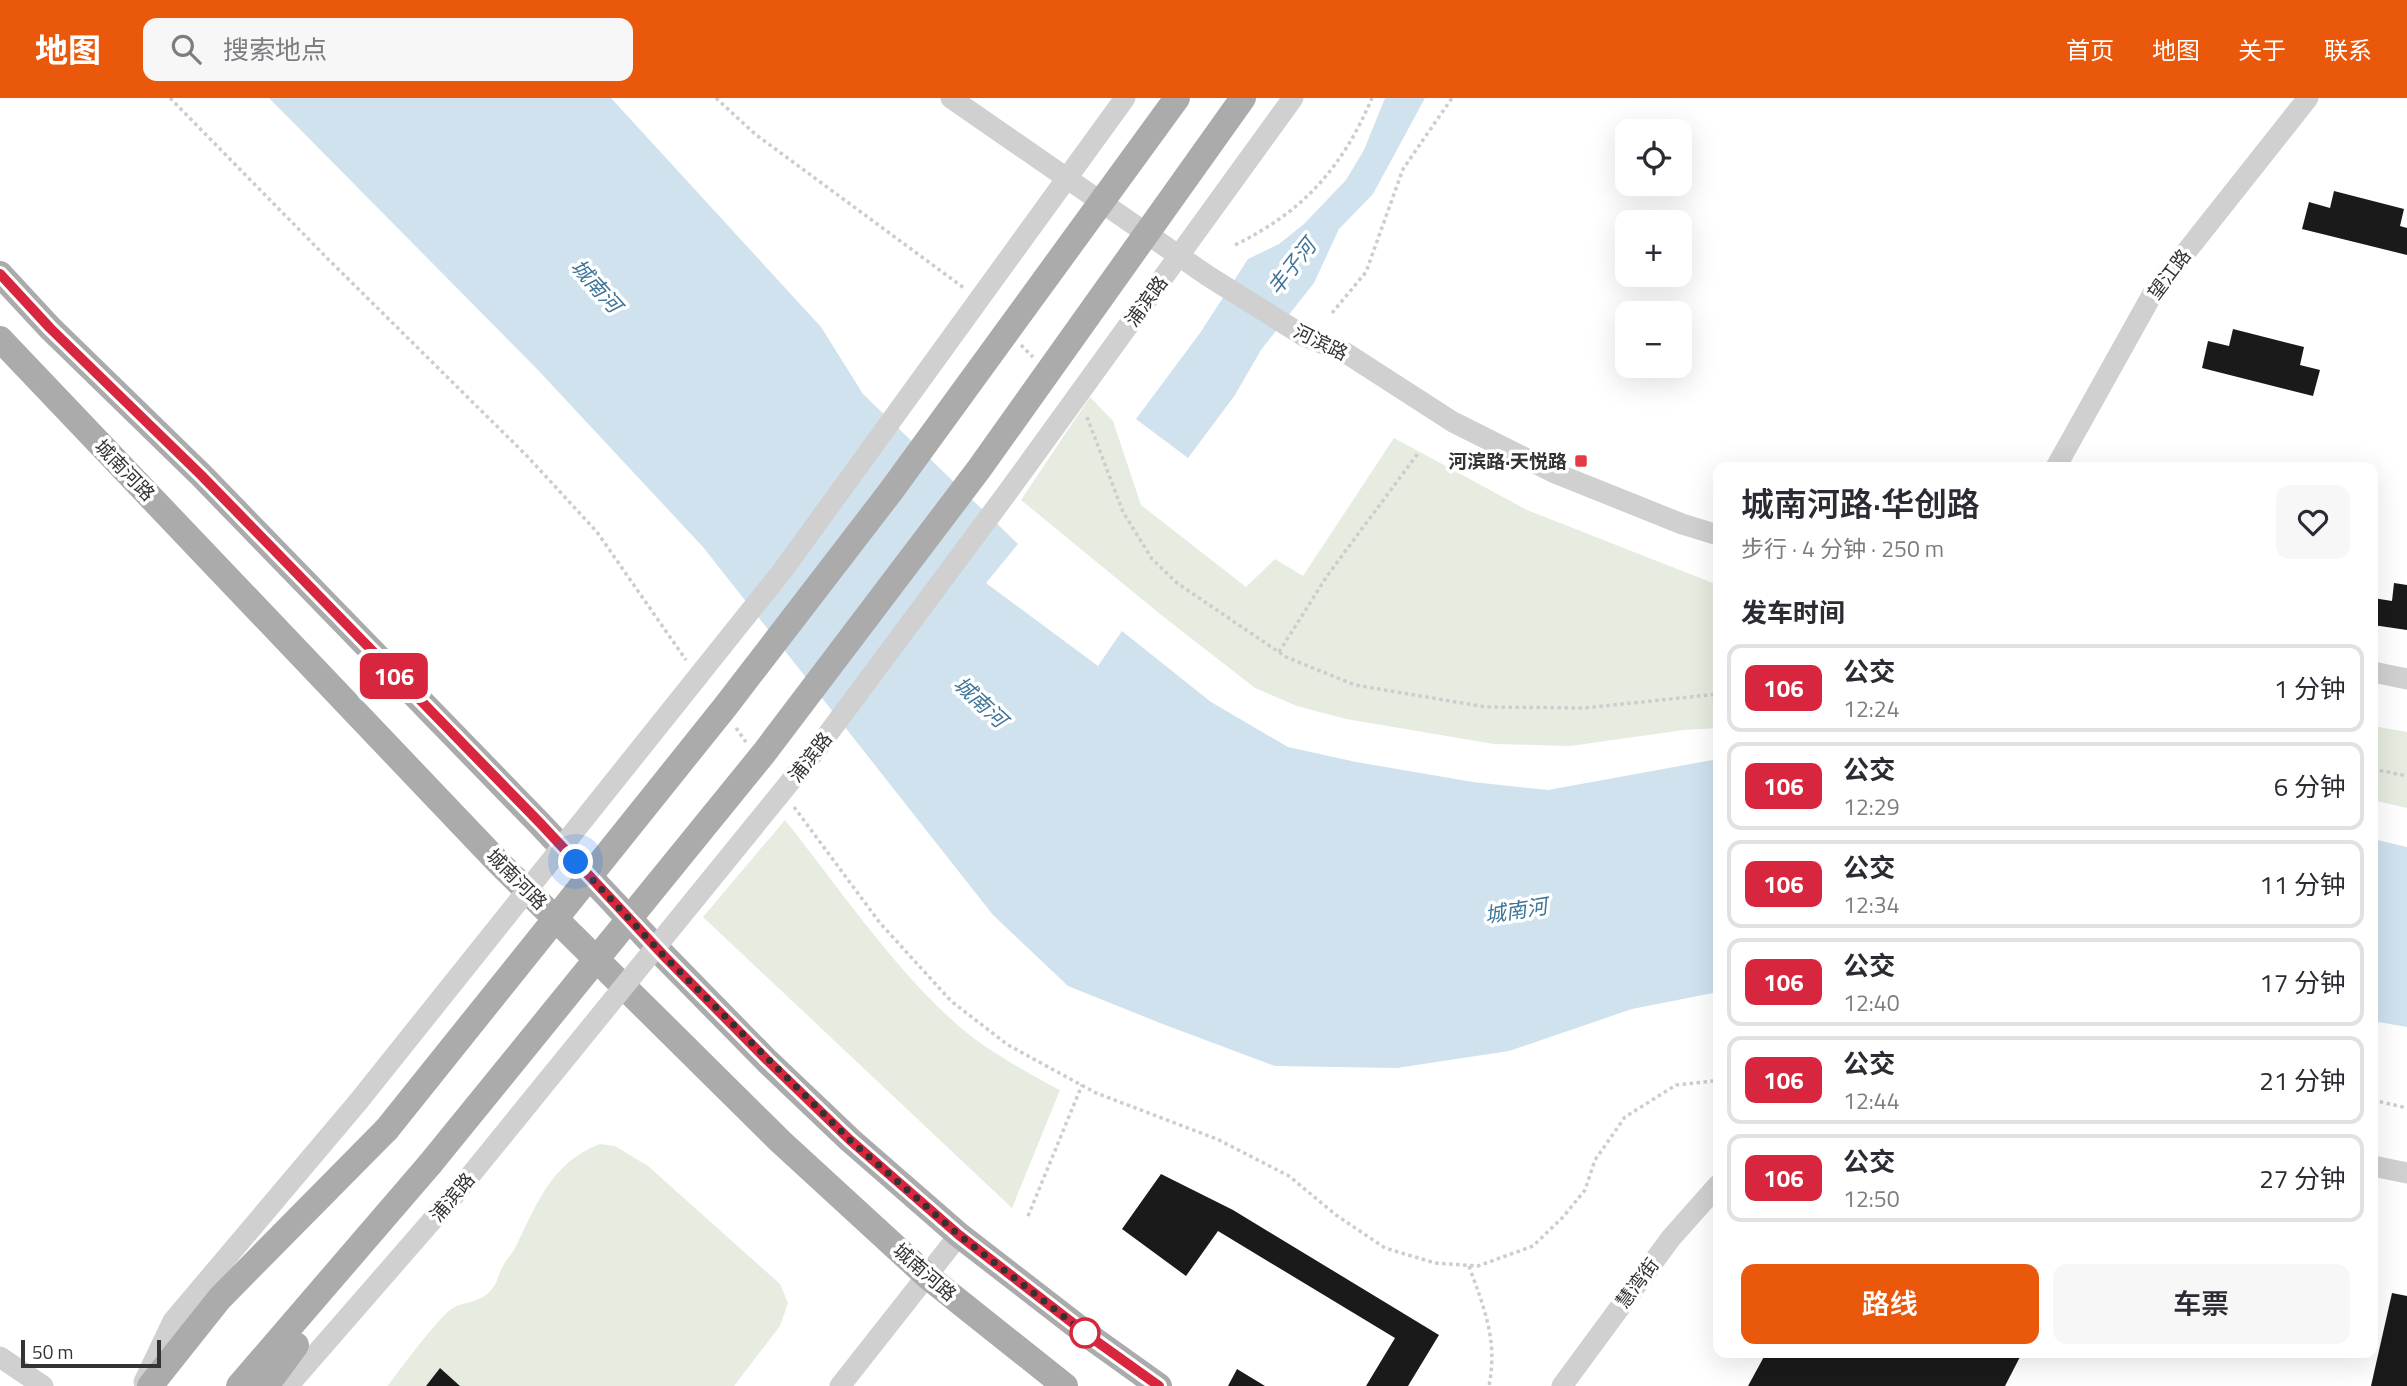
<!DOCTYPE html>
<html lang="zh">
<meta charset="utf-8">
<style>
body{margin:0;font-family:"Titillium Web","Noto Sans SC",sans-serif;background:#f7f7f7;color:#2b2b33;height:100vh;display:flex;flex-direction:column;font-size:26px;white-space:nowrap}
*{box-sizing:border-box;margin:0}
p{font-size:23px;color:#7c7c81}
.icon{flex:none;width:38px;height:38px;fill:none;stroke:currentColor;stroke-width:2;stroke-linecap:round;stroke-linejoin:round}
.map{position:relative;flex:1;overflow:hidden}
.sheet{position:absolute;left:1713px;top:364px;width:665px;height:896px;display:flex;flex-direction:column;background:#fff;border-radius:14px;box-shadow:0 7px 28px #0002}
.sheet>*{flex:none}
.badge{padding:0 14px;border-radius:10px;font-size:24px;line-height:46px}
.buttons{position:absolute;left:1615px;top:21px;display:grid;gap:14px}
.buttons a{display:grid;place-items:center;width:77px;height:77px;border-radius:14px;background:#fff;box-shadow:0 7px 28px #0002;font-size:35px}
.scale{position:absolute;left:21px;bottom:18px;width:140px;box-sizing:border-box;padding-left:7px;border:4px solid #333;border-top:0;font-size:19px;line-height:24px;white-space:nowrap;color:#333;-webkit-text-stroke:5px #fff;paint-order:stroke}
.you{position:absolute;width:35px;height:35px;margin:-18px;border:5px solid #fff;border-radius:50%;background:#1a73e8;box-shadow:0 0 0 10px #1a73e833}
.map>.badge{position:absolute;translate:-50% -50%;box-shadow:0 0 0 4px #fff}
h2{padding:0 28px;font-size:26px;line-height:63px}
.round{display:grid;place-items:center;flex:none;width:74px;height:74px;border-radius:14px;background:#f7f7f7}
.overview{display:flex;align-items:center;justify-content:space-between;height:119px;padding:0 28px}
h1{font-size:33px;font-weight:600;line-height:52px}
.cta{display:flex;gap:14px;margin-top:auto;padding:14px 28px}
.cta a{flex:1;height:80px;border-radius:14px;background:#ea580c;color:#fff;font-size:28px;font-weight:600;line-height:80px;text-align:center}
.cta a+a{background:#f7f7f7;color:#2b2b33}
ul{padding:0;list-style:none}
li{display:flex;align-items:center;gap:21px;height:88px;margin:0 14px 10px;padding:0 14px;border:4px solid #e1e1e2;border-radius:14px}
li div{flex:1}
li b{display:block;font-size:26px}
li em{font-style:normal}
li .badge{min-width:77px;font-weight:700;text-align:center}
header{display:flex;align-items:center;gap:42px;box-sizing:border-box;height:98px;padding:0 35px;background:#ea580c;color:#fff}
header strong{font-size:33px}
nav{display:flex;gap:38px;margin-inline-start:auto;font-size:24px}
.search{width:490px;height:63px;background:#f7f7f7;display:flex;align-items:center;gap:18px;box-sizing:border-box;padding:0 24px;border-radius:14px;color:#7c7c81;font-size:26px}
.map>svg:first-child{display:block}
.green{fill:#e6ecdf}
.water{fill:#cfe2ee}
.building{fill:#1a1a1a}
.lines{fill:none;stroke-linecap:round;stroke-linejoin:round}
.path{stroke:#cdcdcd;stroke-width:3.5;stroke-dasharray:3.5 3.5;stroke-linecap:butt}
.minor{stroke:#d0d0d0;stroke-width:21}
.major{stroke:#ababab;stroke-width:26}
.minor-bridge{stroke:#d0d0d0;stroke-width:21}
.major-bridge{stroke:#ababab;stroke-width:26}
.line-casing{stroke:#fff;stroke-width:16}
.line{stroke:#d7263d;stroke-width:10}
.walk{stroke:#333;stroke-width:7;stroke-dasharray:0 12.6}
.poi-dot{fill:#e63946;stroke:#fff;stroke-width:2.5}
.stop-dot{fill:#fff;stroke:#d7263d;stroke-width:3.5}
.labels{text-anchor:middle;stroke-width:7;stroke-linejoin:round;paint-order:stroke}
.street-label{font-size:19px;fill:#333;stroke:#fff}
.poi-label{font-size:19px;font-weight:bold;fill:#333;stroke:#fff;text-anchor:end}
.water-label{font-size:21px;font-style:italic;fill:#3f7597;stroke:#fff}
</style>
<header>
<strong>地图</strong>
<div class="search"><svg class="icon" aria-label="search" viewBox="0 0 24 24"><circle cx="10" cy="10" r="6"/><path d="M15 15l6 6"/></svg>搜索地点</div>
<nav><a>首页</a><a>地图</a><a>关于</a><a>联系</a></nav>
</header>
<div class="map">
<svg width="2407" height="1288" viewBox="0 0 2407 1288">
<rect width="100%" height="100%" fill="#fff"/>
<g class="green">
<path d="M 1090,299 L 1113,323 L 1141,407 L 1246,489 L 1275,461 L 1303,478 L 1394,340 L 1527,412 L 1718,487 L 1718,630 L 1684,632 L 1570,648 L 1494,646 L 1346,621 L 1297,608 L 1255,590 L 1160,516 L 1021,402 Z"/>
<path d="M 2373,628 L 2407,634 L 2407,710 L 2373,702 Z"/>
<path d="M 785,722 C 840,791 895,873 961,930 C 986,952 1030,976 1060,992 L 1012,1110 L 703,819 Z"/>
<path d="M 600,1046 L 615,1048 L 648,1068 L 780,1186 L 788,1205 L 780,1228 L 734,1288 L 460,1288 L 440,1271 L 426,1288 L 388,1288 C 397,1275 442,1215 453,1210 C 466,1203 482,1204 491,1192 C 498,1185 498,1176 503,1168 C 506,1162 511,1157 515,1150 C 537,1107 550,1065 600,1046 Z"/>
</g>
<g class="water">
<path d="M 269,0 L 611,0 L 821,229 L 863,296 L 1018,446 L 986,485 L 1098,568 L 1122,533 L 1211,604 L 1288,649 L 1356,664 L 1473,684 L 1548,692 L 1718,661 L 1718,894 L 1632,911 L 1509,953 L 1397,970 L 1275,968 L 1160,925 L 1068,888 L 993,817 L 703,449 L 537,271 Z"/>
<path d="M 1385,0 L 1425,0 L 1373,96 L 1339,131 L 1314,185 L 1261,252 L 1235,297 L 1188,360 L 1136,321 L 1200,235 L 1248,161 L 1279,146 L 1304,126 L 1346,82 L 1364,52 Z"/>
<path d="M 2373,741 L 2407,749 L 2407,929 L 2373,923 Z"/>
</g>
<g class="building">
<path d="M 2334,93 L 2404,111 L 2400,128 L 2407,130 L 2407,157 L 2302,131 L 2309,104 L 2330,110 Z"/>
<path d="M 2233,231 L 2304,249 L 2300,267 L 2320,272 L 2313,298 L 2202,270 L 2208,243 L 2229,248 Z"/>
<path d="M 2394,485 L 2407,487 L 2407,532 L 2373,527 L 2373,500 L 2392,503 Z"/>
<path d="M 1161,1076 L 1233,1112 L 1439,1237 L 1408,1288 L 1366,1288 L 1395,1240 L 1218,1133 L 1186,1178 L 1122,1131 Z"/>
<path d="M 2392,1195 L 2407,1198 L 2407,1288 L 2371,1288 Z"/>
<path d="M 1766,1255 L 2022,1255 L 2005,1288 L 1748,1288 Z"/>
<path d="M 440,1270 L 460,1288 L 426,1288 Z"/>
<path d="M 1237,1271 L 1265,1288 L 1228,1288 Z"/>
</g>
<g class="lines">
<g class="path">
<path d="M 170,0 L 329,162 L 527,358 L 597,434 L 686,562"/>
<path d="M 716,0 L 755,36 L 964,190"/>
<path d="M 1235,147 C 1304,113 1342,70 1372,0"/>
<path d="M 1332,215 L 1366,174 L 1403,71 L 1452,0"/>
<path d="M 1021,247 L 1033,259"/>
<path d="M 1087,319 L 1123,414 L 1152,461 L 1177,485 L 1286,559 L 1355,587 L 1486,609 L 1584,610 L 1718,596"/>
<path d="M 1279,554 L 1327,478 L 1419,354"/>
<path d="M 736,630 L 746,644"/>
<path d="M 2373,671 L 2407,678"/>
<path d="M 794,709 L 880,825 L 951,903 L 1008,947 L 1096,995 L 1217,1041 L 1289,1078 L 1336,1117 L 1385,1150 L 1435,1165 L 1478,1168 L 1533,1148 L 1563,1119 L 1585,1092 L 1595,1062 L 1625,1019 L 1676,987 L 1713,983"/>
<path d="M 2373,1002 L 2407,1010"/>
<path d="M 1028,1118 L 1082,987"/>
<path d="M 1469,1168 C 1484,1210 1498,1242 1489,1288"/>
</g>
<g class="minor">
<path d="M 951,0 L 1208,178 L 1304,238 L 1346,255 L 1453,324 L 1555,375 L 1682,426 L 1718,437"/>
<path d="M 2056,369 L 2152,197 L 2308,0"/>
<path d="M 2373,574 L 2407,581"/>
<path d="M 2373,1068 L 2407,1075"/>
<path d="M 0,1259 L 43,1288"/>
<path d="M 144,1284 L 173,1223 L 358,1004"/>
<path d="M 288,1288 L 456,1095"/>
<path d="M 840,1288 L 959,1137"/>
<path d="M 1562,1288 L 1671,1140 L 1718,1087"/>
</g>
<g class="major">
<path d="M 0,176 L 50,230 L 201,377 L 540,726 L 665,859 L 767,963 L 850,1042 L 959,1137 L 1096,1243 L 1159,1288"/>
<path d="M 0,241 L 499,765 L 781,1044 L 927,1178 L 1065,1288"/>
<path d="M 150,1288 L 220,1200 L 387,1031"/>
<path d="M 239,1288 L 430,1066"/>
<path d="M 266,1288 L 296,1247"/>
</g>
<g class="minor-bridge">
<path d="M 358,1004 L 783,472 L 1125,0"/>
<path d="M 456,1095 L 816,652 L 1007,395 L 1293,0"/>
</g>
<g class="major-bridge">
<path d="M 387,1031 L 725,609 L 891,393 L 1177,0"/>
<path d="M 430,1066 L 764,655 L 979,371 L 1243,0"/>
</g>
</g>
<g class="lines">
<g class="line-casing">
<path id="line" d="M 0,176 L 50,230 L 201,377 L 541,726 L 665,859 L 767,962 L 850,1042 L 959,1137 L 1096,1243 L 1159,1288"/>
</g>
<use href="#line" class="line"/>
<path class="walk" d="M 576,764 L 665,859 L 850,1042 L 959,1137 L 1085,1235"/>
</g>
<rect class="poi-dot" x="1574" y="356" width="14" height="14" rx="3.5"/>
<circle class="stop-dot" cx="1085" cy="1235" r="14"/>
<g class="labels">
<g class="street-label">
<text transform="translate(2169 176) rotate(-53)" y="7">望江路</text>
<text transform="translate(1146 203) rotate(-54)" y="7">浦滨路</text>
<text transform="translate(1321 244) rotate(26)" y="7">河滨路</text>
<text transform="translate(125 372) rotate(46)" y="7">城南河路</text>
<text transform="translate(810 659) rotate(-52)" y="7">浦滨路</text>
<text transform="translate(517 781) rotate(45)" y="7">城南河路</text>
<text transform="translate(452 1099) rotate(-50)" y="7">浦滨路</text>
<text transform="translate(925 1174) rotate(41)" y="7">城南河路</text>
<text transform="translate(1637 1185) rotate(-53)" y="7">慧湾街</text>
</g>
<g class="poi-label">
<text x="1567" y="370">河滨路·天悦路</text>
</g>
<g class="water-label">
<text transform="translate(1292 169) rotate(-52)" y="7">丰子河</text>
<text transform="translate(596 188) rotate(48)" y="7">城南河</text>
<text transform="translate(980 604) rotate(43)" y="7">城南河</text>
<text transform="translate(1516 813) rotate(-9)" y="7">城南河</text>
</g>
</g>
</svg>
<div class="buttons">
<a><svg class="icon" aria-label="locate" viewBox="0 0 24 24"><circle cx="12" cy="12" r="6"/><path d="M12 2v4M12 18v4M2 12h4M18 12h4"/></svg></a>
<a>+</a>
<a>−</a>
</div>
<div class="scale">50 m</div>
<div class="you" style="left:576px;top:764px"></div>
<b class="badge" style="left:394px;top:578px;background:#d7263d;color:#fff">106</b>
<section class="sheet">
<div class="overview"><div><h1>城南河路·华创路</h1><p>步行 · 4 分钟 · 250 m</p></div><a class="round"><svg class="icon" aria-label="heart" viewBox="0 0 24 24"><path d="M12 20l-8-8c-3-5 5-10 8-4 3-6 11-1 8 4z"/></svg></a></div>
<h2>发车时间</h2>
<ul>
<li><span class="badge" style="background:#d7263d;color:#fff">106</span><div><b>公交</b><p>12:24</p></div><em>1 分钟</em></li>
<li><span class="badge" style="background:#d7263d;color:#fff">106</span><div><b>公交</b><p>12:29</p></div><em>6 分钟</em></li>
<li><span class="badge" style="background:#d7263d;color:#fff">106</span><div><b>公交</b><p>12:34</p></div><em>11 分钟</em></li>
<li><span class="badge" style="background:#d7263d;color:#fff">106</span><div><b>公交</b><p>12:40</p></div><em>17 分钟</em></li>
<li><span class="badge" style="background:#d7263d;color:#fff">106</span><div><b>公交</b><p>12:44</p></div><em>21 分钟</em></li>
<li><span class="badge" style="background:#d7263d;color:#fff">106</span><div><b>公交</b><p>12:50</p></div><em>27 分钟</em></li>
</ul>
<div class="cta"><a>路线</a><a>车票</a></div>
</section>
</div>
